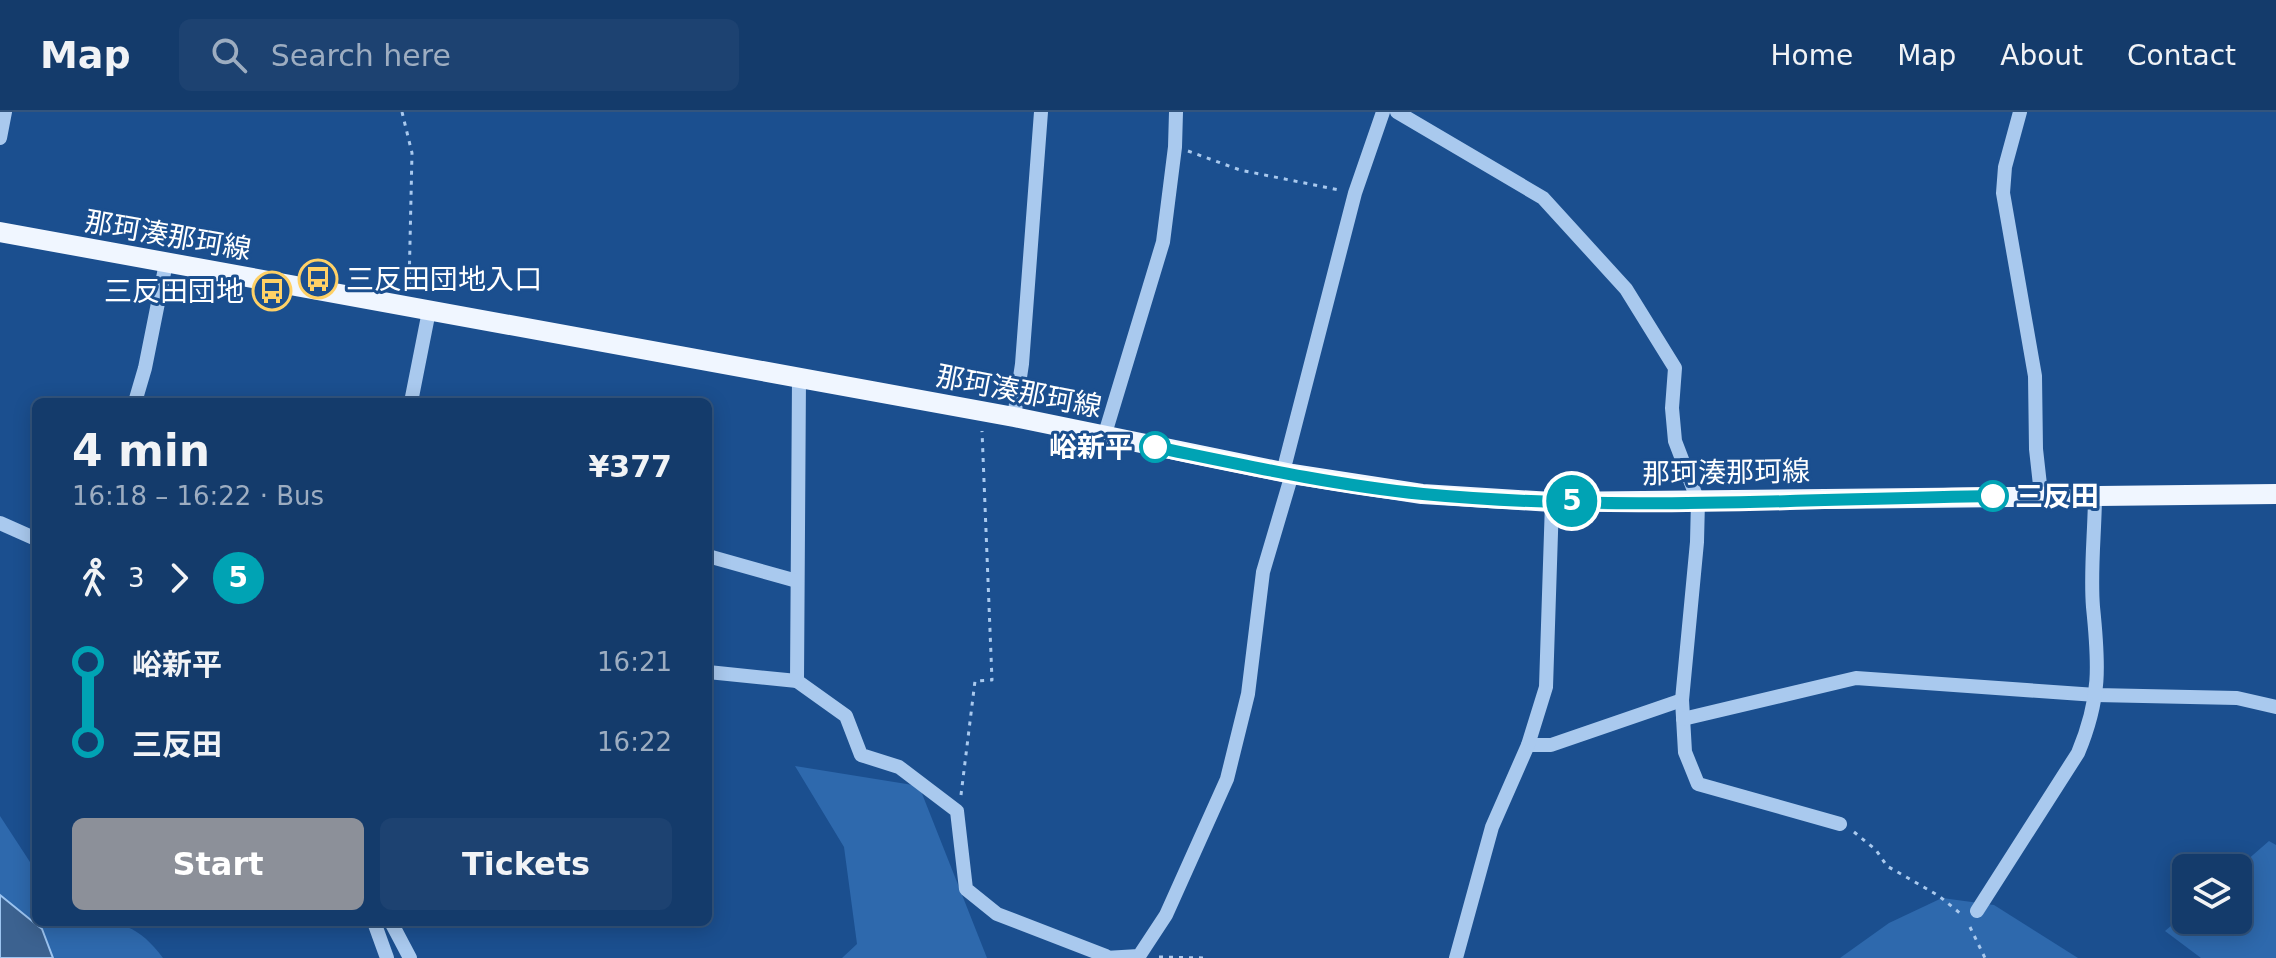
<!DOCTYPE html>
<meta charset="utf-8">
<style>
body{margin:0;font-family:"DejaVu Sans","Noto Sans JP",sans-serif;background:#1d4271;color:#f1f3f6;height:100vh;display:flex;flex-direction:column;font-size:30px;white-space:nowrap}
*{box-sizing:border-box;margin:0}
p{font-size:26px;color:#9dadc1}
.icon{flex:none;width:44px;height:44px;fill:none;stroke:currentColor;stroke-width:2;stroke-linecap:round;stroke-linejoin:round}
.map{position:relative;flex:1;overflow:hidden}
.sheet{position:absolute;left:32px;top:286px;width:680px;height:528px;display:flex;flex-direction:column;background:#143b6b;border-radius:12px;box-shadow:0 4px 20px #0003,0 0 0 2px #33557e}
.sheet>*{flex:none}
.badge{padding:0 16px;border-radius:26px;font-size:28px;line-height:52px}
.controls{position:absolute;left:2172px;top:742px;display:grid;gap:16px}
.controls a{display:grid;place-items:center;width:80px;height:80px;border-radius:12px;background:#143b6b;box-shadow:0 4px 20px #0003,0 0 0 2px #33557e;font-size:40px}
.map>.badge{position:absolute;translate:-50% -50%;box-shadow:0 0 0 4px #fff}
.legs{display:flex;align-items:center;gap:12px;height:88px;padding:0 40px;font-size:26px}
.legs p{margin-inline-start:auto}
.headline{display:flex;align-items:center;justify-content:space-between;height:136px;padding:0 40px}
h1{font-size:44px;font-weight:600;line-height:60px}
.action{display:flex;gap:16px;margin-top:auto;padding:16px 40px}
.action a{flex:1;height:92px;border-radius:12px;background:#8c9099;color:#fff;font-size:32px;font-weight:600;line-height:92px;text-align:center}
.action a+a{background:#1d4271;color:#f1f3f6}
ul{padding:0 40px;list-style:none}
li{display:flex;align-items:center;gap:28px;height:80px;font-size:30px}
li i{display:grid;place-items:center;width:12px;height:100%;margin:0 10px;background:currentColor}
li i::after{content:'';width:20px;height:20px;margin:-10px;border:6px solid;border-radius:50%;background:#143b6b}
li p{margin-inline-start:auto}
li:first-child i{background:linear-gradient(#0000 50%,currentColor 0)}
li:last-child i{background:linear-gradient(currentColor 50%,#0000 0)}
header{display:flex;align-items:center;gap:48px;box-sizing:border-box;height:112px;padding:0 40px;background:#143b6b;border-bottom:2px solid #33557e}
header strong{font-size:38px}
nav{display:flex;gap:44px;margin-inline-start:auto;font-size:28px}
.search{width:560px;height:72px;background:#1d4271;display:flex;align-items:center;gap:20px;box-sizing:border-box;padding:0 28px;border-radius:12px;color:#9dadc1;font-size:30px}
.map>svg:first-child{display:block}
.green{fill:#2e69ad}
.water{fill:#3c6290;stroke:#9cc4f0;stroke-width:2}
.lines{fill:none;stroke-linecap:round;stroke-linejoin:round}
.path{stroke:#a9c9ee;stroke-width:3;stroke-dasharray:4 6;stroke-linecap:butt}
.minor{stroke:#a9c9ee;stroke-width:14}
.major{stroke:#f0f6ff;stroke-width:20}
.line-1-casing{stroke:#fff;stroke-width:18}
.line-1{stroke:#00a3b4;stroke-width:12}
.stop-1-dot{fill:#fff;stroke:#00a3b4;stroke-width:4}
.labels{text-anchor:middle;stroke-width:6;stroke-linejoin:round;paint-order:stroke}
.street-label{font-size:28px;fill:#fff;stroke:#1b4f8f}
.poi-label{font-size:28px;fill:#fff;stroke:#1b4f8f;text-anchor:start}
.stop-label{font-size:28px;font-weight:bold;fill:#fff;stroke:#1b4f8f;text-anchor:end}
</style>
<header>
<strong>Map</strong>
<div class="search"><svg class="icon" aria-label="search" viewBox="0 0 24 24"><circle cx="10" cy="10" r="6"/><path d="M15 15l6 6"/></svg>Search here</div>
<nav><a>Home</a><a>Map</a><a>About</a><a>Contact</a></nav>
</header>
<div class="map">
<svg width="2276" height="846" viewBox="0 0 2276 846">
<rect width="100%" height="100%" fill="#1b4f8f"/>
<g class="green">
<path d="M 795,654 L 919,674 L 987,846 L 842,846 L 857,832 L 844,735 Z"/>
<path d="M 0,704 L 30,750 L 36,754 L 36,810 C 91,810 127,796 163,846 L 53,846 L 42,817 L 0,783 Z"/>
<path d="M 2269,729 L 2276,733 L 2276,846 L 2201,846 L 2165,819 L 2186,801 L 2186,808 L 2238,808 L 2238,756 Z"/>
<path d="M 1942,786 L 1994,793 L 2078,846 L 1840,846 L 1889,811 Z"/>
</g>
<path class="water" d="M 0,783 L 42,817 L 53,846 L 0,846 Z"/>
<g class="lines">
<g class="path">
<path d="M 402,0 L 412,41 L 409,175"/>
<path d="M 1188,39 L 1240,58 L 1339,78"/>
<path d="M 961,683 L 975,569 L 992,568 L 982,319"/>
<path d="M 1854,720 L 1876,738 L 1887,754 L 1939,784 L 1961,802"/>
<path d="M 1970,815 L 1985,846"/>
<path d="M 1159,845 L 1206,846"/>
</g>
<g class="minor">
<path d="M 1397,0 L 1543,86 L 1626,177 L 1675,256 L 1672,296 L 1675,329 L 1698,389 L 1697,430 L 1682,588 L 1685,640 L 1698,672 L 1840,712"/>
<path d="M 2020,0 L 2005,55 L 2003,81 L 2035,264 L 2036,337 L 2041,382"/>
<path d="M 0,26 L 5,0"/>
<path d="M 799,266 L 797,569 L 846,604 L 861,643 L 899,655 L 957,699 L 966,777 L 997,802 L 1106,844"/>
<path d="M 135,290 L 145,256 L 166,151"/>
<path d="M 411,290 L 429,199"/>
<path d="M 1014,305 L 1022,252 L 1041,0"/>
<path d="M 1104,325 L 1163,130 L 1175,35 L 1176,0"/>
<path d="M 1283,360 L 1355,81 L 1383,0"/>
<path d="M 0,411 L 36,427"/>
<path d="M 708,444 L 797,469"/>
<path d="M 708,560 L 797,569"/>
<path d="M 1683,607 L 1856,566 L 2096,583 L 2237,586 L 2276,595"/>
<path d="M 1528,633 L 1551,633 L 1682,588"/>
<path d="M 1977,799 L 2078,641 C 2101,586 2099,553 2093,495 C 2090,458 2095,419 2095,382"/>
<path d="M 374,810 L 387,846"/>
<path d="M 391,810 L 410,846"/>
<path d="M 1105,846 L 1139,844 L 1166,803 L 1227,667 L 1248,582 L 1263,460 L 1292,362"/>
<path d="M 1456,846 L 1492,715 L 1528,633 L 1546,575 L 1552,390"/>
</g>
<path class="major" d="M 0,120 L 1014,305 L 1292,362 L 1422,382 L 1552,390 L 2276,382"/>
</g>
<g class="lines">
<g class="line-1-casing">
<path id="line-1" d="M 1155,335 C 1243,353 1333,373 1423,382 C 1612,400 1804,387 1993,384"/>
</g>
<use href="#line-1" class="line-1"/>
</g>
<defs>
<g id="bus-ring" transform="scale(2)"><circle r="9.5" fill="#1b4f8f" stroke="#ffd166" stroke-width="1.5"/><path d="M-5-6H5V4H4V6H2V4H-2V6H-4V4H-5ZM-3.5-4V0h7V-4ZM-3.5 1.2v1.5H-2V1.2ZM2 1.2v1.5H3.5V1.2Z" fill="#ffd166"/></g>
</defs>
<g fill-rule="evenodd">
<use href="#bus-ring" x="318" y="167"/>
<use href="#bus-ring" x="272" y="179"/>
</g>
<g class="stop-1-dot">
<circle cx="1155" cy="335" r="14"/>
<circle cx="1993" cy="384" r="14"/>
</g>
<g class="labels">
<g class="street-label">
<text transform="translate(168 123) rotate(10)" y="10">那珂湊那珂線</text>
<text transform="translate(1019 279) rotate(11)" y="10">那珂湊那珂線</text>
<text transform="translate(1726 360) rotate(-1)" y="10">那珂湊那珂線</text>
</g>
<g class="poi-label">
<text x="346" y="177">三反田団地入口</text>
<text x="244" y="189" text-anchor="end">三反田団地</text>
</g>
<g class="stop-label">
<text x="1133" y="345">峪新平</text>
<text x="2015" y="394" text-anchor="start">三反田</text>
</g>
</g>
</svg>
<div class="controls">
<a><svg class="icon" aria-label="layers" viewBox="0 0 24 24"><path d="M12 4l9 5-9 5-9-5zM3 14l9 5 9-5"/></svg></a>
</div>
<b class="badge" style="left:1572px;top:389px;background:#00a3b4;color:#fff">5</b>
<section class="sheet">
<div class="headline"><div><h1>4 min</h1><p>16:18 – 16:22 · Bus</p></div><b>¥377</b></div>
<div class="legs"><svg class="icon" aria-label="walk" viewBox="0 0 24 24"><circle cx="13" cy="4" r="2"/><path d="M13 8l-2 6 4 7M11 14l-3 7M7 12l3-4h3l4 4"/></svg>3<svg class="icon" aria-label="forward" viewBox="0 0 24 24"><path d="M9 5l7 7-7 7"/></svg><b class="badge" style="background:#00a3b4;color:#fff">5</b></div>
<ul>
<li><i style="color:#00a3b4"></i><b>峪新平</b><p>16:21</p></li>
<li><i style="color:#00a3b4"></i><b>三反田</b><p>16:22</p></li>
</ul>
<div class="action"><a>Start</a><a>Tickets</a></div>
</section>
</div>
